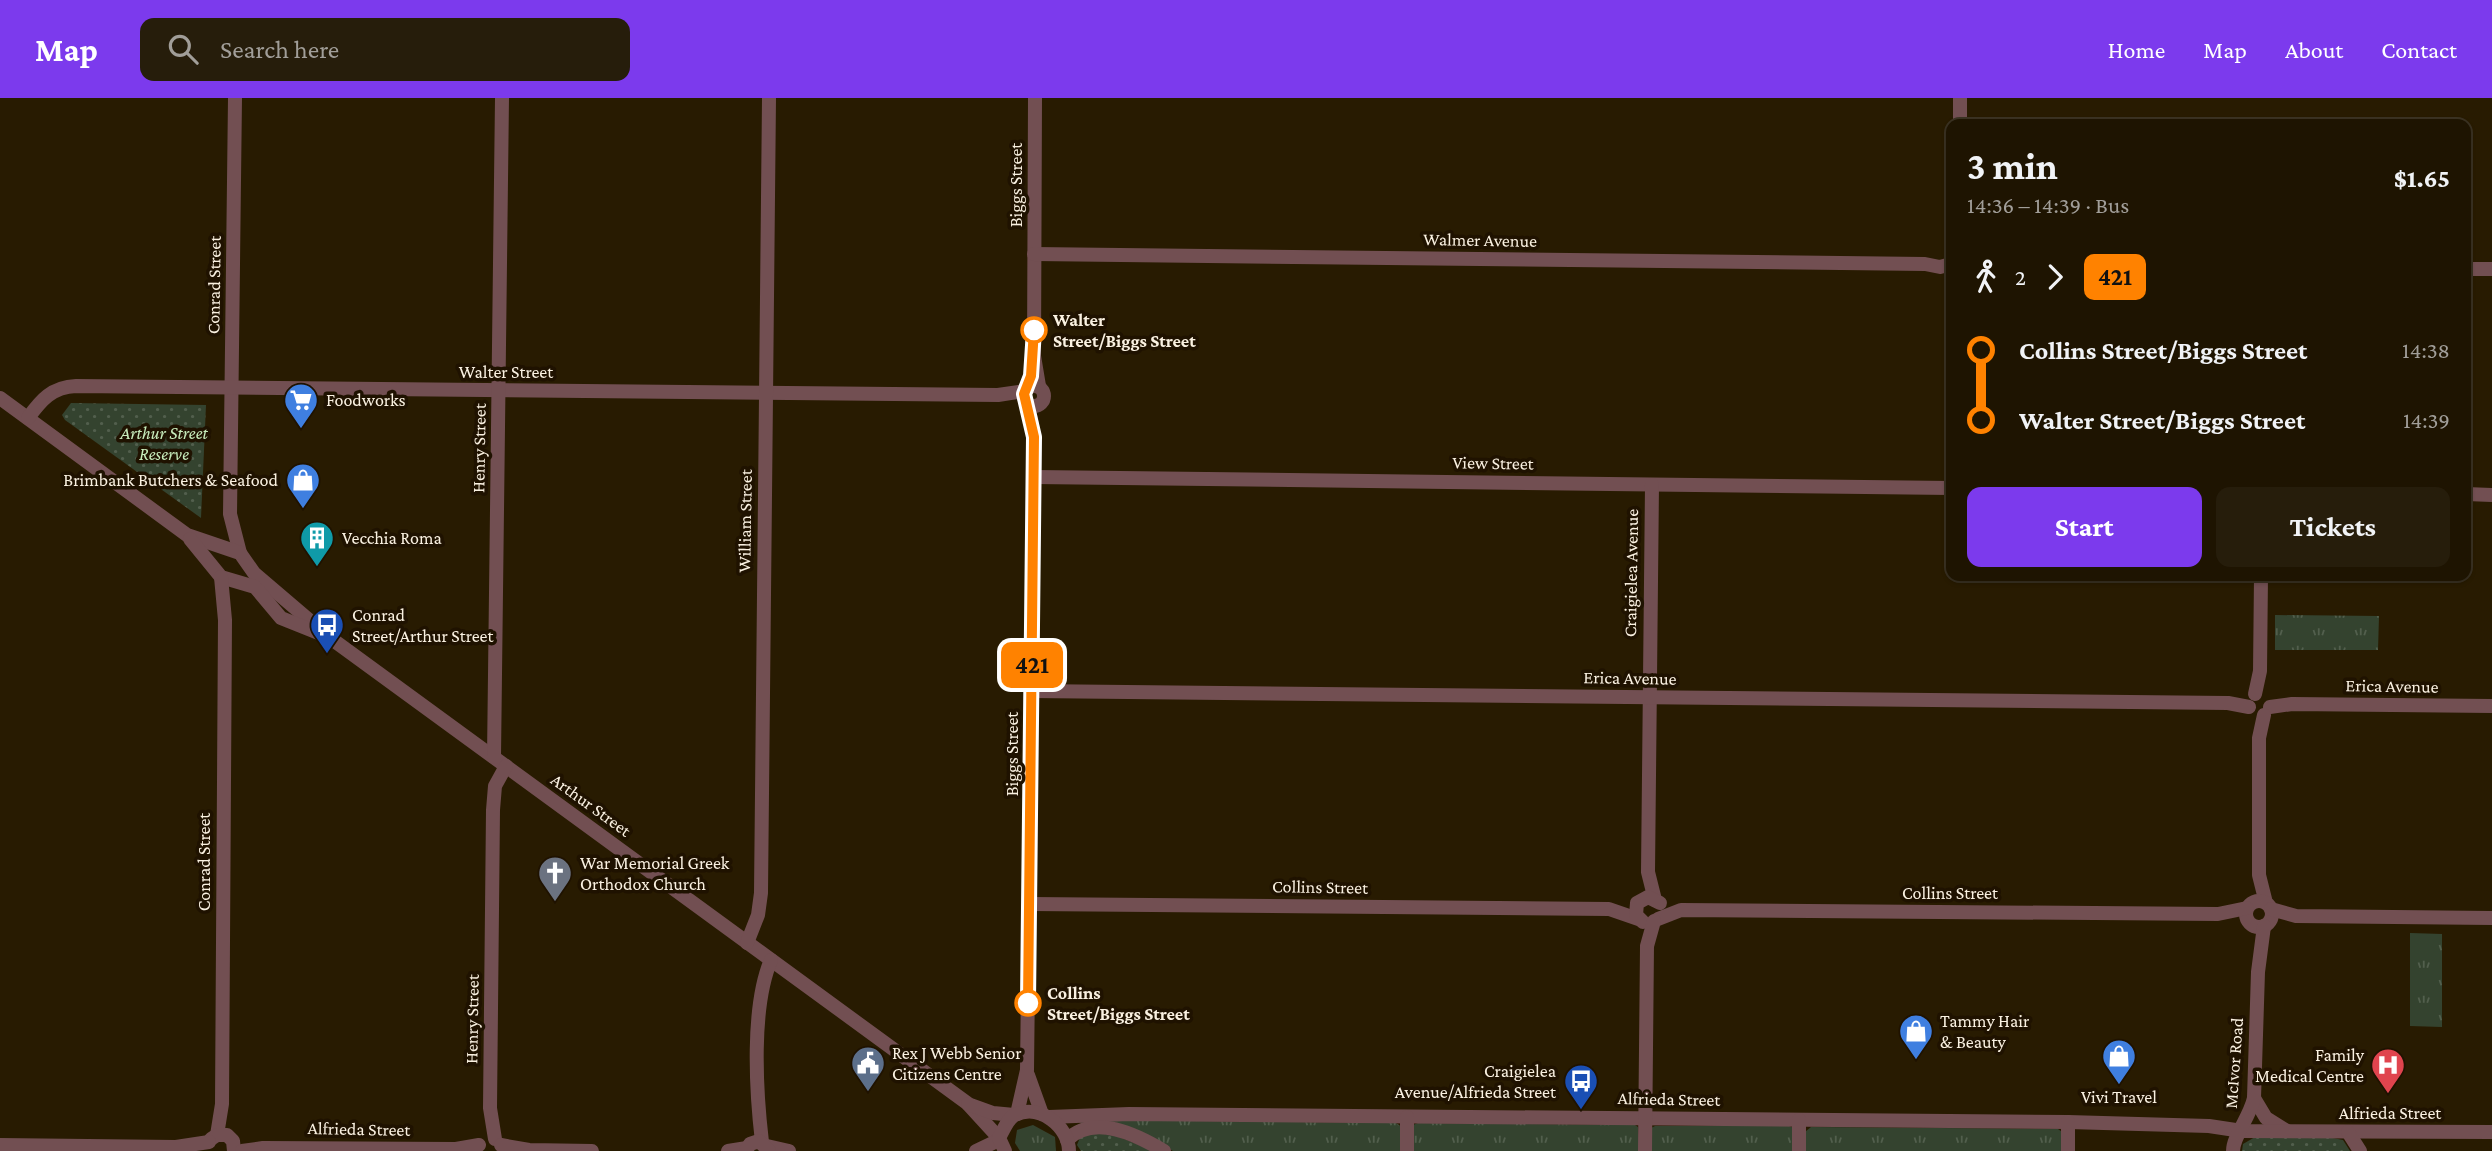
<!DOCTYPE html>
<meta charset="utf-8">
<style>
body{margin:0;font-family:"Crimson Pro",serif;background:#261d0b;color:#f1f3f6;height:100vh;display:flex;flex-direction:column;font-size:26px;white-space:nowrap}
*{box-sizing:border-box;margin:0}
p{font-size:23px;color:#a19e99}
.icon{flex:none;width:38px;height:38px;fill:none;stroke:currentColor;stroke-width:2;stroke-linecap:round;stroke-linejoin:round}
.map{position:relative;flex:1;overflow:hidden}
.side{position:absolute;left:1946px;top:21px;width:525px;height:462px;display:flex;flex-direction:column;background:#1e1401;border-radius:14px;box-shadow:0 2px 5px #0004,0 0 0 2px #3c3323}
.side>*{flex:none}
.badge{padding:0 14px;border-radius:10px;font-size:24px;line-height:46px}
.map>.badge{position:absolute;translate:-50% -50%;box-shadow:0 0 0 4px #fff}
.legs{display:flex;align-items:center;gap:10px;height:77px;padding:0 21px;font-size:23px}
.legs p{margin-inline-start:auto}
.head{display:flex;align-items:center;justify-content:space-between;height:119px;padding:0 21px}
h1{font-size:38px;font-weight:700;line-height:52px}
.button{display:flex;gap:14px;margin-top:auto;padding:14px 21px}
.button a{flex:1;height:80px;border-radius:14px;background:#7c3aed;color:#fff;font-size:28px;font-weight:700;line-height:80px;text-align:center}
.button a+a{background:#261d0b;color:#f1f3f6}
ul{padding:0 21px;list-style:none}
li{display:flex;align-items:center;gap:24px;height:70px;font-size:26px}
li i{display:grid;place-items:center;width:10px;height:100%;margin:0 9px;background:currentColor}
li i::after{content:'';width:18px;height:18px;margin:-9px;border:5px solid;border-radius:50%;background:#1e1401}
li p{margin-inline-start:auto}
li:first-child i{background:linear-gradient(#0000 50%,currentColor 0)}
li:last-child i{background:linear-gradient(currentColor 50%,#0000 0)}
header{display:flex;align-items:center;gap:42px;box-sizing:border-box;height:98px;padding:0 35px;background:#7c3aed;color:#fff}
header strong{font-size:33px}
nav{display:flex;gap:38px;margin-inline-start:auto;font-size:24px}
.search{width:490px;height:63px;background:#261d0b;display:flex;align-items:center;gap:18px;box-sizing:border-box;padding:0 24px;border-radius:14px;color:#a19e99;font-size:26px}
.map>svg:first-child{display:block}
.grass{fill:url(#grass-tufts)}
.park{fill:url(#park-dots)}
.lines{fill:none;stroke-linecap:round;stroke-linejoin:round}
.minor{stroke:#724f52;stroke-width:14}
.line-1-casing{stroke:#fff;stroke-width:16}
.line-1{stroke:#ff8200;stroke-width:10}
.stop-1-dot{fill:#fff;stroke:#ff8200;stroke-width:3.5}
.labels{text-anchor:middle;stroke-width:7;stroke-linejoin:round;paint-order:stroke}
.street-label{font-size:18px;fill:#faf1e1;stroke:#1f1200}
.stop-label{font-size:18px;font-weight:bold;fill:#faf1e1;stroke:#1f1200;text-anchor:start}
.poi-label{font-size:18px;fill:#faf1e1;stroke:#1f1200;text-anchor:start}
.park-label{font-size:18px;font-style:italic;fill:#c8edbc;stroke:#1f1200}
</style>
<header>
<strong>Map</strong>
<div class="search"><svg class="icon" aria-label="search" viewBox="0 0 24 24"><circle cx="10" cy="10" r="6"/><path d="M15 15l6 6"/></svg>Search here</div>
<nav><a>Home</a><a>Map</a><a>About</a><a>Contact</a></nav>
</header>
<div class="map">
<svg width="2492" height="1053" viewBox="0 0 2492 1053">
<defs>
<pattern id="grass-tufts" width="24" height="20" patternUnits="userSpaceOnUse" patternTransform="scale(1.75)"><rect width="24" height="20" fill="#34432f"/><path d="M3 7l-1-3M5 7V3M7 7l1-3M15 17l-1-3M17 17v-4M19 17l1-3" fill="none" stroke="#525f4d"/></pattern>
<pattern id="park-dots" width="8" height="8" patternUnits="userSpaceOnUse" patternTransform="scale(1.75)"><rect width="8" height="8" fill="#34432f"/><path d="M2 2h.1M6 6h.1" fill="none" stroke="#525f4d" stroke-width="1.8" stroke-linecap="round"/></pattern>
</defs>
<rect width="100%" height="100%" fill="#281b01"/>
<g class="grass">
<path d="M 2275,517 L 2379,518 L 2378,552 L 2275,552 Z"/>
<path d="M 2410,835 L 2442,836 L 2442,929 L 2410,928 Z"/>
<path d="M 1093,1022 L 1396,1025 L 1402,1029 L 1402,1053 L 1173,1053 L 1153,1041 L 1081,1026 L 1080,1023 Z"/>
<path d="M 1418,1025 L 1635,1027 L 1638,1029 L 1640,1053 L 1412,1053 L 1413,1027 Z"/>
<path d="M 1033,1027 L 1055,1039 L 1056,1053 L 1020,1053 L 1015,1045 L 1017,1032 Z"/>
<path d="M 1655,1028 L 1789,1028 L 1794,1030 L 1795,1053 L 1650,1053 L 1651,1030 Z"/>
<path d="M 1811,1029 L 2058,1031 L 2062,1034 L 2063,1053 L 1805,1053 L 1805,1034 Z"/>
</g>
<g class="park">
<path d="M 71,305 L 206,307 L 201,420 L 65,322 L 62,317 Z"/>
<path d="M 1106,1034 L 1155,1053 L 1081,1053 L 1077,1047 L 1081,1037 Z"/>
<path d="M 2317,1037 L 2343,1042 L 2350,1053 L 2242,1053 L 2243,1046 L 2255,1039 Z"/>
</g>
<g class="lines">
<g class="minor">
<path d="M 235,0 L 230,416 L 240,455"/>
<path d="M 1035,0 L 1034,258 L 1039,288"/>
<path d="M 1960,26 L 1960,0"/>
<path d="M 1034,156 L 1925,166 L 1940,169 L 1951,166"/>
<path d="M 2466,171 L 2492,171"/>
<circle cx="1034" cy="298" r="10"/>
<path d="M 0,300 L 187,437 L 240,455 L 254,475 L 329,539 L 967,1005 L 999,1040"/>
<path d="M 28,320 C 41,302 52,289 76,288 L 998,297 L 1025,293"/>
<path d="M 1034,379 L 1951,390"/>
<path d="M 1652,387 L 1648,774 L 1655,802"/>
<path d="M 2466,396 L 2492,397"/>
<path d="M 190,441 L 221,479 L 255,489 L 281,520 L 321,536"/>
<path d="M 1031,593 L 2228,605 L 2249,609"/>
<path d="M 2255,596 L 2260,573 L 2261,478"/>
<path d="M 2270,609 L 2292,606 L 2492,608"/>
<path d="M 2264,617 L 2259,640 L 2259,777 L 2266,805"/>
<path d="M 494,659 L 502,0"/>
<circle cx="2259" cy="816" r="13"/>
<path d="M 1030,806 L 1609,811 L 1638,821"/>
<path d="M 2271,811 L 2296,818 L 2492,820"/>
<path d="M 1658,821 L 1681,812 L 2218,816 L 2247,810"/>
<path d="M 1643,824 L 1636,817 L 1637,805 L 1648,799 L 1660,805"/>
<path d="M 747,845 L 758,817 L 761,795 L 769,0"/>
<path d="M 1028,977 L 1042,1016"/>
<path d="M 2254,1000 L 2266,1020 L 2287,1033"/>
<path d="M 968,1006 L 993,1015 L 1014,1017"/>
<path d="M 1017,1016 L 1027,972 L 1034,364 L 1034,339 L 1028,306"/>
<path d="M 1049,1019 L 1129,1016 L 2068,1024 L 2209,1028 L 2242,1033 L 2492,1034"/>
<path d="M 2068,1024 L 2068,1053"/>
<path d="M 2348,1034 L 2360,1053"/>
<path d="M 217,1037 L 222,1006 L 225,522 L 221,479"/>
<path d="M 211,1041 L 217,1037 L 227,1037 L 233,1043 L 234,1053"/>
<path d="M 495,1041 L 490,1010 L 493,712 L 495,688 L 506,668"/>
<path d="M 1067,1042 C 1094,1015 1137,1037 1164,1053"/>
<path d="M 762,1044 C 756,993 751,909 771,862"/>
<path d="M 0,1047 L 176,1049 L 209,1044"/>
<path d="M 501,1047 L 529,1052 L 592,1053"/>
<path d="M 767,1048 L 789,1053"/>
<path d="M 242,1053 L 263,1050 L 456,1051 L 479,1047"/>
<path d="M 728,1053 L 747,1050"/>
<path d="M 746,1053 L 750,1046 L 759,1043 L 769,1053"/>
<path d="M 976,1053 L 999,1042"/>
<path d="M 1005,1053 L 999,1040 C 1003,1033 1008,1020 1015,1017 C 1040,1005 1069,1029 1069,1053"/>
<path d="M 1407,1053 L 1407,1019"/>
<path d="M 1645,1053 L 1647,848 L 1654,823"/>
<path d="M 1799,1053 L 1799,1022"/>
<path d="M 2233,1053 C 2233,1038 2250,1019 2254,1000 L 2258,874 L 2264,828"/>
</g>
</g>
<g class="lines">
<g class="line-1-casing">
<path id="line-1" d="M 1028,905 L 1034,339 L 1024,296 L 1031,278 L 1034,232"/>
</g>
<use href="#line-1" class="line-1"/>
</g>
<defs>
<g id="supermarket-pin" transform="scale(1.75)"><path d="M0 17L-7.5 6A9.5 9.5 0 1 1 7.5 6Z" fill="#3f7fe0" stroke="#1f1200"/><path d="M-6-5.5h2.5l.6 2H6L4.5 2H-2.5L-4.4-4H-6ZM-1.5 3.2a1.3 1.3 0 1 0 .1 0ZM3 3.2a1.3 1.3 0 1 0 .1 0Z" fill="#fff"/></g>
<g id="shop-pin" transform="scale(1.75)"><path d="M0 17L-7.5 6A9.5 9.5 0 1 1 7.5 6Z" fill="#3f7fe0" stroke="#1f1200"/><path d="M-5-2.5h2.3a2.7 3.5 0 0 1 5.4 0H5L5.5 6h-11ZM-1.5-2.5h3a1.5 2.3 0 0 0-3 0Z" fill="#fff"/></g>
<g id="building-pin" transform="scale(1.75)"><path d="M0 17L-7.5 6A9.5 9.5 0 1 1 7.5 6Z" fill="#0f9aa8" stroke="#1f1200"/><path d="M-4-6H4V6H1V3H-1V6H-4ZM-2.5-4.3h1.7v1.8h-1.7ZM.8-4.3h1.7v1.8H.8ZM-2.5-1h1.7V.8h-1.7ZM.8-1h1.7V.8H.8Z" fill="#fff"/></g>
<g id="bus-pin" transform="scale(1.75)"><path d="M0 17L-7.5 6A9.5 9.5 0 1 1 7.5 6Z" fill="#1a4fb4" stroke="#1f1200"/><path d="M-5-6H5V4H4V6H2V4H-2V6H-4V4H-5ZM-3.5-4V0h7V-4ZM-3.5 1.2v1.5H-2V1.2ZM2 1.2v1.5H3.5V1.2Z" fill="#fff"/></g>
<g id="church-pin" transform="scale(1.75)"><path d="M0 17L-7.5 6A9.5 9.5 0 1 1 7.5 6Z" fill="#6b7280" stroke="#1f1200"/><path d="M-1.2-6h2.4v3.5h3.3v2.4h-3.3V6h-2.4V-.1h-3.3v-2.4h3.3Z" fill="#fff"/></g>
<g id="civic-pin" transform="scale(1.75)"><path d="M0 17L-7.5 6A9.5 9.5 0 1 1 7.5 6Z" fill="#5c6f8a" stroke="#1f1200"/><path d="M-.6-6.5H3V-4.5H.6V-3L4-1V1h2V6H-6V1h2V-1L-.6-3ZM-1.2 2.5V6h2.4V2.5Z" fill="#fff"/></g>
<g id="hospital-pin" transform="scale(1.75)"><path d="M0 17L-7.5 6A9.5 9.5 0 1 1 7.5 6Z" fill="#e0444e" stroke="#1f1200"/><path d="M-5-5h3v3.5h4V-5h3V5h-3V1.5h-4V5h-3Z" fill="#fff"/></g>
</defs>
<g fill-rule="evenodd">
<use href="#supermarket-pin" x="301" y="302"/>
<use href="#shop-pin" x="303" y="382"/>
<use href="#building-pin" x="317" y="440"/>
<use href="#bus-pin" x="327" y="527"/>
<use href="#church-pin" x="555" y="775"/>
<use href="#shop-pin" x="1916" y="933"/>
<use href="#shop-pin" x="2119" y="958"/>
<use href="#civic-pin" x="868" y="965"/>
<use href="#hospital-pin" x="2388" y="967"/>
<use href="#bus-pin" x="1581" y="983"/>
</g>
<g class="stop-1-dot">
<circle cx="1034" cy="232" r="12"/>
<circle cx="1028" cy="905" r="12"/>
</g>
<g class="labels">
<g class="street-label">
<text transform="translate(1016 87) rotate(-90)" y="6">Biggs Street</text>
<text transform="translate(1480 142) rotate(1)" y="6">Walmer Avenue</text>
<text transform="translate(214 187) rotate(-89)" y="6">Conrad Street</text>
<text x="506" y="280">Walter Street</text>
<text transform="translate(479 350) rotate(-89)" y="6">Henry Street</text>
<text transform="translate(1493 365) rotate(1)" y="6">View Street</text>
<text transform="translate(745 423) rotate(-89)" y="6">William Street</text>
<text transform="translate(1631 475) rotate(-89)" y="6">Craigielea Avenue</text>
<text transform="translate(1630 580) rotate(1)" y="6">Erica Avenue</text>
<text transform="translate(2392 588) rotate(1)" y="6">Erica Avenue</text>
<text transform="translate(1012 656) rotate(-90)" y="6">Biggs Street</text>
<text transform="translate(591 707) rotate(36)" y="6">Arthur Street</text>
<text transform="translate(204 764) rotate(-90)" y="6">Conrad Street</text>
<text transform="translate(1320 789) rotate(1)" y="6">Collins Street</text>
<text x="1950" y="801">Collins Street</text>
<text transform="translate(472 921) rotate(-89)" y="6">Henry Street</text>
<text transform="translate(2234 965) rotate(-86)" y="6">McIvor Road</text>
<text transform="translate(1669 1001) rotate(1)" y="6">Alfrieda Street</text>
<text x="2390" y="1021">Alfrieda Street</text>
<text transform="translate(359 1031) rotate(1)" y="6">Alfrieda Street</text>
</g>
<g class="stop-label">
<text x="1053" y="228">Walter<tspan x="1053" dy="21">Street/Biggs Street</tspan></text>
<text x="1047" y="901">Collins<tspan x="1047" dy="21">Street/Biggs Street</tspan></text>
</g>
<g class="poi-label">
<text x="326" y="308">Foodworks</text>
<text x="278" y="388" text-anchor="end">Brimbank Butchers &amp; Seafood</text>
<text x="342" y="446">Vecchia Roma</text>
<text x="352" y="523">Conrad<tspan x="352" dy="21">Street/Arthur Street</tspan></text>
<text x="580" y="771">War Memorial Greek<tspan x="580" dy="21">Orthodox Church</tspan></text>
<text x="1940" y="929">Tammy Hair<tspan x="1940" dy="21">&amp; Beauty</tspan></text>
<text x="892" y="961">Rex J Webb Senior<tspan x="892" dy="21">Citizens Centre</tspan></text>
<text x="2364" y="963" text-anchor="end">Family<tspan x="2364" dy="21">Medical Centre</tspan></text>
<text x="1556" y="979" text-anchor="end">Craigielea<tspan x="1556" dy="21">Avenue/Alfrieda Street</tspan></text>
<text x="2119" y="1005" text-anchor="middle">Vivi Travel</text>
</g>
<g class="park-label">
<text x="164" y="341">Arthur Street<tspan x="164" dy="21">Reserve</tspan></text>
</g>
</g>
</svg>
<b class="badge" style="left:1032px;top:567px;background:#ff8200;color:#111">421</b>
<section class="side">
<div class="head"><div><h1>3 min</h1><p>14:36 – 14:39 · Bus</p></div><b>$1.65</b></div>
<div class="legs"><svg class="icon" aria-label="walk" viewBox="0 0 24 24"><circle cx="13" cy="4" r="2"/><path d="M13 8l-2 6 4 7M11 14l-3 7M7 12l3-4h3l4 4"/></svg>2<svg class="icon" aria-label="forward" viewBox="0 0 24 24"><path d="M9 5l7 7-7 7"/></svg><b class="badge" style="background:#ff8200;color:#111">421</b></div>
<ul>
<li><i style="color:#ff8200"></i><b>Collins Street/Biggs Street</b><p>14:38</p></li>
<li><i style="color:#ff8200"></i><b>Walter Street/Biggs Street</b><p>14:39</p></li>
</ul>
<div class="button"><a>Start</a><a>Tickets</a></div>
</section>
</div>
